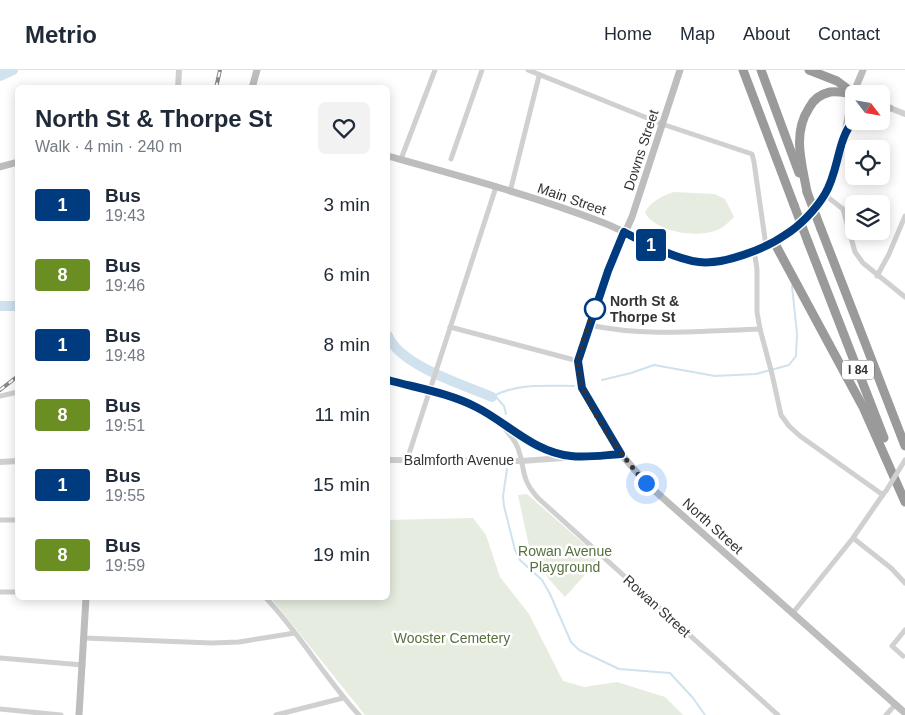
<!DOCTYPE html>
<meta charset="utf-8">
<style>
body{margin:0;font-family:Arial,sans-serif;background:#f2f2f3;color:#1f2937;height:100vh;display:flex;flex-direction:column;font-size:19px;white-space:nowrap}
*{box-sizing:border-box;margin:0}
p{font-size:16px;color:#747a83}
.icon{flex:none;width:28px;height:28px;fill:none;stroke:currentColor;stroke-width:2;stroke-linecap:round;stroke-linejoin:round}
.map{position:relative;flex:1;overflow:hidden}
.drawer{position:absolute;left:15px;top:15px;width:375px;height:515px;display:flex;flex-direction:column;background:#fff;border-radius:8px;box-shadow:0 2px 12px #0003}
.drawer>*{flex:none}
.badge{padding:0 10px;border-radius:4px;font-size:18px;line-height:32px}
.needle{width:32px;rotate:121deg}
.controls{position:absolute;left:845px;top:15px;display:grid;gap:10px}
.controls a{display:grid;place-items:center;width:45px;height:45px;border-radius:8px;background:#fff;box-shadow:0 2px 12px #0003;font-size:25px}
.you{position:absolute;width:25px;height:25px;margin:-12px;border:4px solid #fff;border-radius:50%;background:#1a73e8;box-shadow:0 0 0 8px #1a73e833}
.map>.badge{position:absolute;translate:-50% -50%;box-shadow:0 0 0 2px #fff}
.round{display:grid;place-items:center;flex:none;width:52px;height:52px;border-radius:8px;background:#f2f2f3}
.overview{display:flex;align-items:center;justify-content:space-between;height:85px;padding:0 20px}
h1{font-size:24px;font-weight:700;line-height:38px}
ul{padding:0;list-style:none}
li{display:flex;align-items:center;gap:15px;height:70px;padding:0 20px}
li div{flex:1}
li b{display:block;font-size:19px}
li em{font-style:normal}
li .badge{min-width:55px;font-weight:700;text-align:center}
header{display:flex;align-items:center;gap:30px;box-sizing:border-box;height:70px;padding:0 25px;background:#fff;border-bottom:1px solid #e0e1e3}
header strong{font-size:24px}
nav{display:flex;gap:28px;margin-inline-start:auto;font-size:18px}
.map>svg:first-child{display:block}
.green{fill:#e6ecdf}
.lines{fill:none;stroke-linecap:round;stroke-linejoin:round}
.stream{stroke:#cfe2ee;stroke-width:2}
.river{stroke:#cfe2ee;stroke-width:10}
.minor{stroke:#d0d0d0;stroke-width:5}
.tertiary{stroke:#d0d0d0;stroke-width:6}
.secondary{stroke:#bdbdbd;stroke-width:7}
.motorway{stroke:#9a9a9a;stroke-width:9}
.rail-casing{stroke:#888;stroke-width:4}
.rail{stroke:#fff;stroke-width:2;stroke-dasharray:5.5;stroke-linecap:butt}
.minor-bridge{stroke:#d0d0d0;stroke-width:5}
.motorway-bridge{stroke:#9a9a9a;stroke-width:9}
.line-casing{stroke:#fff;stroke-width:11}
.line{stroke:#003b80;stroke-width:8}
.walk{stroke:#333;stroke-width:5;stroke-dasharray:0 9}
.stop-dot{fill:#fff;stroke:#003b80;stroke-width:2.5}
.labels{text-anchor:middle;stroke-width:5;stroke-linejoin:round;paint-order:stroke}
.shield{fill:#fff;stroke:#707070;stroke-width:1}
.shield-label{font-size:12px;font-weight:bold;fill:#333}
.street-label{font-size:14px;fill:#333;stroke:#fff}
.stop-label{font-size:14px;font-weight:bold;fill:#333;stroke:#fff;text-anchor:start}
.park-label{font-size:14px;fill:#56703f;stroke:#fff}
</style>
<header>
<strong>Metrio</strong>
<nav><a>Home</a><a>Map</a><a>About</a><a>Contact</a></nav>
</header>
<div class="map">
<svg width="905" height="645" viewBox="0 0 905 645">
<rect width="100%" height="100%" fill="#fff"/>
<g class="green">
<path d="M 674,122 L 714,124 L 725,129 L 734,147 C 727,154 721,160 711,162 C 691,167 656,161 645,143 C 649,132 664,125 674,122 Z"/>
<path d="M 527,424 L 600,488 L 565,527 L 548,508 L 529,476 L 518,425 Z"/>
<path d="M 473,448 L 486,465 L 500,507 L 529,544 L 563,611 L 584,617 L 617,612 L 665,627 L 683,645 L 365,645 L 271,528 L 388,528 L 388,450 Z"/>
</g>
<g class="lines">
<g class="stream">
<path d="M 602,310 L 631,303 L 654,295 L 715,306 L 756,304 L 789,295 L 796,286 L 797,264 L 792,216"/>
<path d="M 492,327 C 515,313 548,316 574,316"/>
<path d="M 494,327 L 496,327 L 504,336 L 506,344"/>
<path d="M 507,399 L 503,426 L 504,436 L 515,480 L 520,490 L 542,510 L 550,524 L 571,572 L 579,580 L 619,599 L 670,603 L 693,628 L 705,645"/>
</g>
<g class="river">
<path d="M 0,6 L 13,0"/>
<path d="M 0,236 L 18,236"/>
<path d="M 388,266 C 401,296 462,314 492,327"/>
</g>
<g class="minor">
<path d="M 528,0 L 662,54 L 752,84 L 754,92 L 766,176"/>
<path d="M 401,89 L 435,0"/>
<path d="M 451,89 L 482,0"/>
<path d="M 510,122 L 539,6"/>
<path d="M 825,125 L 843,139 L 855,182 L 863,193 L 905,227"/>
<path d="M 754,180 L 757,199 L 757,242 L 760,259 L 772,304 L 781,345 L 789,356 L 800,366 L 883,425"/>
<path d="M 877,206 L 889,184 L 905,146"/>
<path d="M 589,255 C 645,267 703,261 760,259"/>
<path d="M 450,257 L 578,291"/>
<path d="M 388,310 C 429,321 462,326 499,351"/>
<path d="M 0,326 L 18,322"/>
<path d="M 496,349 C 504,358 513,366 518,378 C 526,401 520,408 538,428 L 778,645"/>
<path d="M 506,356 C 526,370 544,382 569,386"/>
<path d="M 407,390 L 496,117"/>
<path d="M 0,450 L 18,450"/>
<path d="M 853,468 L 891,498 L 905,513"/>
<path d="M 0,522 L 18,522"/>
<path d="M 266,528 C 300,564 325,608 359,645"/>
<path d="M 792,544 L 853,468 L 884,423"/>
<path d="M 84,568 L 212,573 L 239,572 L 295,563"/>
<path d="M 903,586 L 892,576 L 905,560"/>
<path d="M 0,588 L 83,595"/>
<path d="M 0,639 L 61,645"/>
<path d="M 276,645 L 343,628"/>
<path d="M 886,645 L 895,635"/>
</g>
<g class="tertiary">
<path d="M 178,18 L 179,0"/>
<path d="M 885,36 L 905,44"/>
<path d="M 388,390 L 521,391 L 621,384"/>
<path d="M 0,392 L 18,391"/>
</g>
<g class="secondary">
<path d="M 680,0 L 632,147 L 608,201 L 578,291 L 582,318 L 589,332 L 621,384 L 646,413 L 905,643"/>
<path d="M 252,18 L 257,0"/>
<path d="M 881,37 L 890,38"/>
<path d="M 388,86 C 460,106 534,126 604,153 C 637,166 674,192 710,192 C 722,192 735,188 746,183 C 779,170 803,156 824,126 C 843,97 844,57 853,25 C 856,16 860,8 863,0"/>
<path d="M 0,97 L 18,92"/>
<path d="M 79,645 L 86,528"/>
</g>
<g class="motorway">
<path d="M 743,0 L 794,135"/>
<path d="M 761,0 L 799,103"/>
<path d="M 809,0 L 837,11 L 853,23"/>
<path d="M 807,122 C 802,94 792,64 809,38 C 813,30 821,24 830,22 C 838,21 846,23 854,24"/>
<path d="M 821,159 L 905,376"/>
<path d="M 774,172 L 863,337 L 905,432"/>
<path d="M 808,172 L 884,368"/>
</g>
<g class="rail-casing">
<g id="rail">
<path d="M 216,18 L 220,0"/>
<path d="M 0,320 L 18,306"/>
</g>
</g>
<use href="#rail" class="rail"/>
<path class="minor-bridge" d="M 886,421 L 905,390"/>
<g class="motorway-bridge">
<path d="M 807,122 L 821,159"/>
<path d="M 794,135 L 808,172"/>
</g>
</g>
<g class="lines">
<g class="line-casing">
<path id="line" d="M 388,310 C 417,318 449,323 476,337 C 508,353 533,382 571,386 C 586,388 605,385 621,384 L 582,318 L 578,291 L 608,201 L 624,162 C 645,173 675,189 699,192 C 723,195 765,179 785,165 C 800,156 816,139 825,124 C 839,101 837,69 854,50"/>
</g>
<use href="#line" class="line"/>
<path class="walk" d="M 595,239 L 595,237 C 591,251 579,278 578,292 C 575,324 624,390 646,413"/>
</g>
<circle class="stop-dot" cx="595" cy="239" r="10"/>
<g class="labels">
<rect class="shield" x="842" y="290.5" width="32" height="19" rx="4"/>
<g class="shield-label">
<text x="858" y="304">I 84</text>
</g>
<g class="street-label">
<text transform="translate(641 80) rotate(-72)" y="5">Downs Street</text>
<text transform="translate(572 129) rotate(19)" y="5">Main Street</text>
<text x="459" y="395">Balmforth Avenue</text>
<text transform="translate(713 456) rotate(42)" y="5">North Street</text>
<text transform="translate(657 536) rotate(42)" y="5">Rowan Street</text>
</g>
<g class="stop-label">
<text x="610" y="236">North St &amp;<tspan x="610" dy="16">Thorpe St</tspan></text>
</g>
<g class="park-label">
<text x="565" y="486">Rowan Avenue<tspan x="565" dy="16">Playground</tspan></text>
<text x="452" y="573">Wooster Cemetery</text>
</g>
</g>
</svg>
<div class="controls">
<a><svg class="needle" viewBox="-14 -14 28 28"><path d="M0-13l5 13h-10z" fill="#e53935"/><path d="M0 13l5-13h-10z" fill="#747a83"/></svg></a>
<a><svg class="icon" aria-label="locate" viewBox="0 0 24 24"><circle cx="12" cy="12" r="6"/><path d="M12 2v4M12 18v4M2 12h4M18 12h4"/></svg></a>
<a><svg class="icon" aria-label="layers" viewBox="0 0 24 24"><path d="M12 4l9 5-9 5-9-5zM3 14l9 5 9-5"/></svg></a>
</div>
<div class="you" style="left:646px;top:413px"></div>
<b class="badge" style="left:651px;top:175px;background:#003b80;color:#fff">1</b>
<section class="drawer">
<div class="overview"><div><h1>North St &amp; Thorpe St</h1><p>Walk · 4 min · 240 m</p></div><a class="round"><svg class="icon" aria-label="heart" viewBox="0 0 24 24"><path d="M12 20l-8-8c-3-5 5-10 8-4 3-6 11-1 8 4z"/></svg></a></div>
<ul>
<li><span class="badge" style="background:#003b80;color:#fff">1</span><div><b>Bus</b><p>19:43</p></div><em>3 min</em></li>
<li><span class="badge" style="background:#6b8e23;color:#fff">8</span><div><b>Bus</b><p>19:46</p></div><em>6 min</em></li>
<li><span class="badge" style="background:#003b80;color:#fff">1</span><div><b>Bus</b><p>19:48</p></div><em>8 min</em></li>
<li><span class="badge" style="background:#6b8e23;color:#fff">8</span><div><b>Bus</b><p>19:51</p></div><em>11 min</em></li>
<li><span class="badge" style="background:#003b80;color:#fff">1</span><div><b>Bus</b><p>19:55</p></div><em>15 min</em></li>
<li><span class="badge" style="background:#6b8e23;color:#fff">8</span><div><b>Bus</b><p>19:59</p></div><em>19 min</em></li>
</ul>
</section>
</div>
